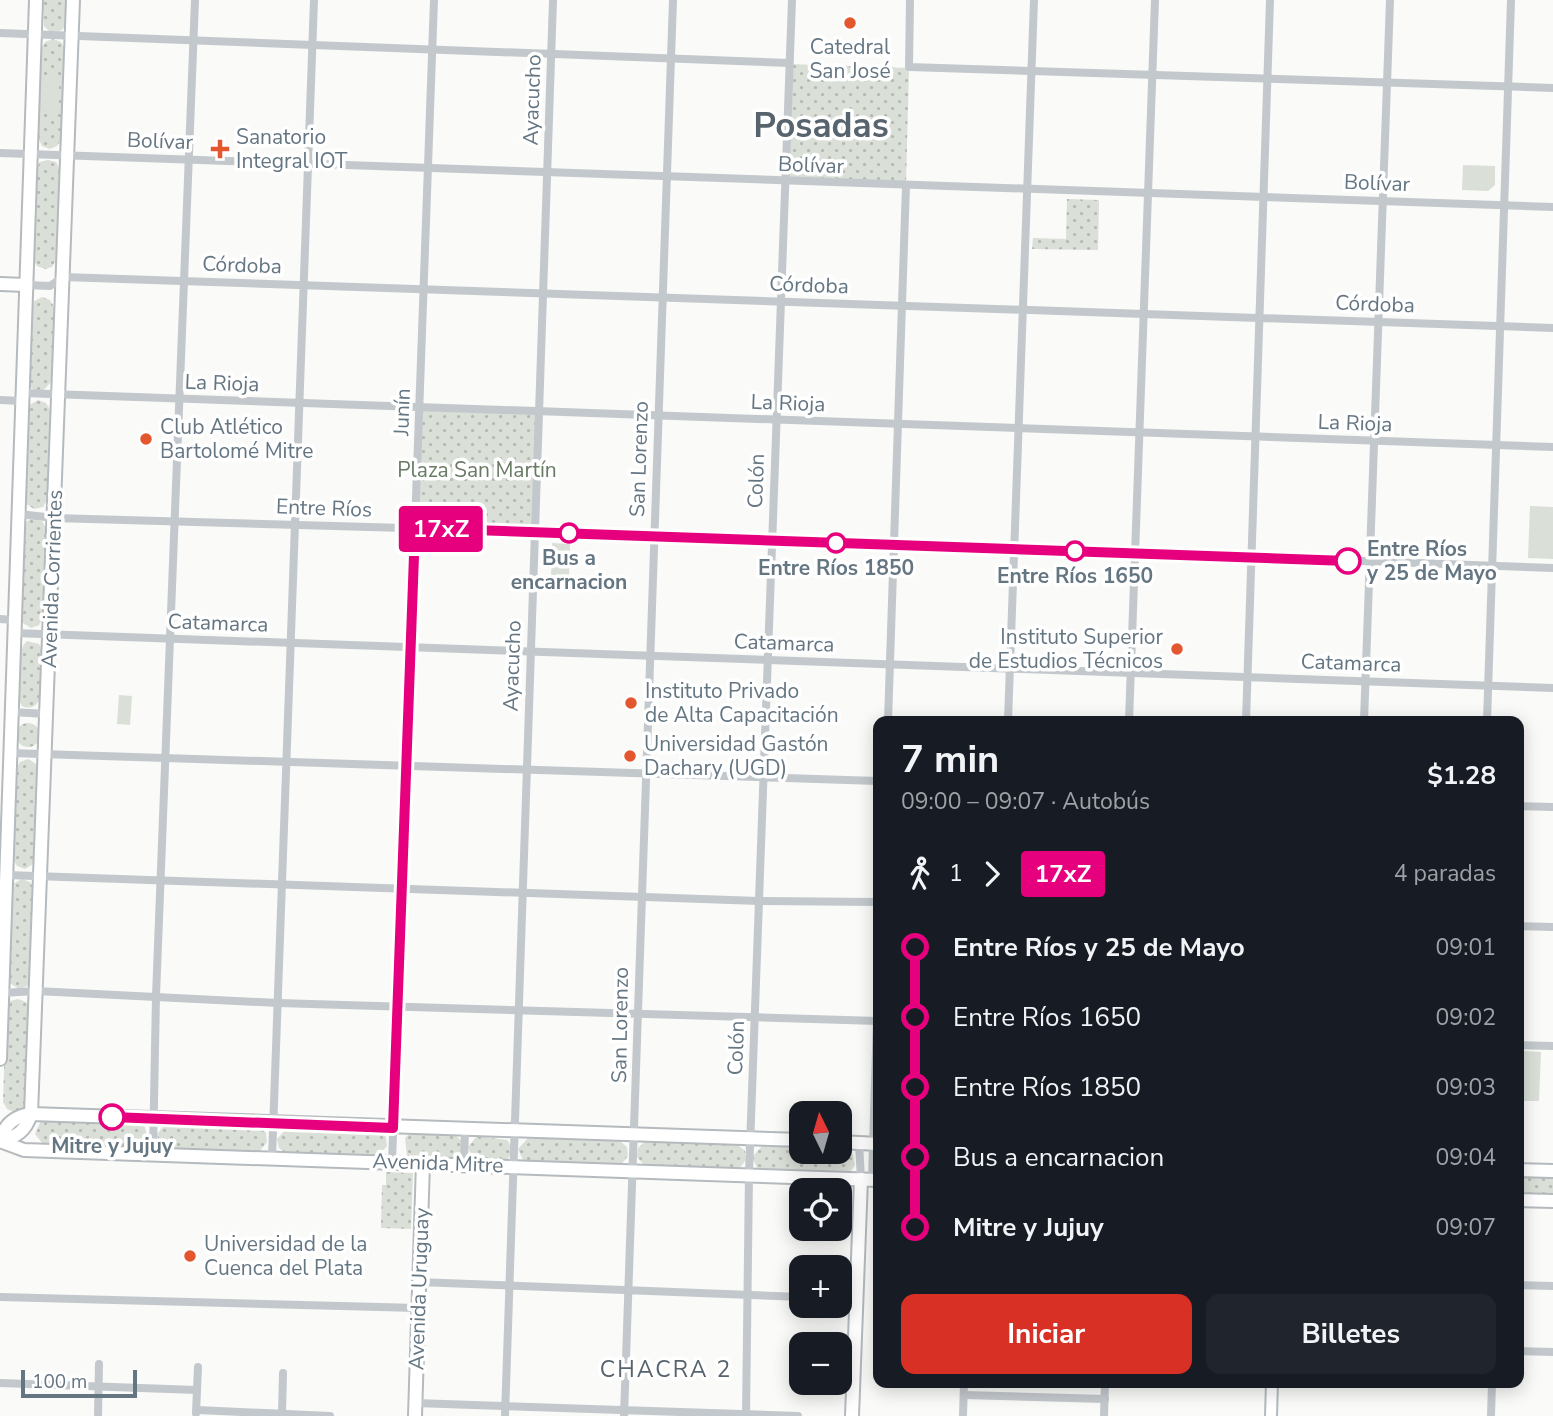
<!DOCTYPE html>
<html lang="es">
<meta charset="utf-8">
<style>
body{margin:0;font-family:"Nunito Sans",sans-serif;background:#20242c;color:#f1f3f6;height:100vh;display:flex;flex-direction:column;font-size:26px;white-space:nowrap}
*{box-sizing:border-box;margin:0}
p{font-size:23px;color:#9ea1a6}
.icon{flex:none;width:38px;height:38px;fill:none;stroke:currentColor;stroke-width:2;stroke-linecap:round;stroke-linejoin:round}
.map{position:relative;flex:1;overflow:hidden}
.side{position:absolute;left:873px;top:716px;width:651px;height:672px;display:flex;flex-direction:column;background:#171b24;border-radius:14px;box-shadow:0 4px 18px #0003}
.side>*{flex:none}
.badge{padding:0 14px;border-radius:5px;font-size:24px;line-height:46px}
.needle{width:46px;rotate:355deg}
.fabs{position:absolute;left:789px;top:1101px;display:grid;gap:14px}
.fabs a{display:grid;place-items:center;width:63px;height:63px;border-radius:14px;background:#171b24;box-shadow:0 4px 18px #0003;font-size:35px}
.scale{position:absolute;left:21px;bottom:18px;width:116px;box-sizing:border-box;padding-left:7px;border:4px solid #657683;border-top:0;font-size:19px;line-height:24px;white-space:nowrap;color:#657683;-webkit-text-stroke:5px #fff;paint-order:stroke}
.map>.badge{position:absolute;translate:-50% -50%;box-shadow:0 0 0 4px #fff}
.legs{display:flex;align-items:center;gap:10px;height:77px;padding:0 28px;font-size:23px}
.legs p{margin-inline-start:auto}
.head{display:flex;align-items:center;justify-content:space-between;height:119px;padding:0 28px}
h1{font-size:38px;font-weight:700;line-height:52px}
.action{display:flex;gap:14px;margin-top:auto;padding:14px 28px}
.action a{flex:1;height:80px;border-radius:14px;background:#d93025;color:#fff;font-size:28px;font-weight:700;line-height:80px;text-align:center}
.action a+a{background:#20242c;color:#f1f3f6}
ul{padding:0 28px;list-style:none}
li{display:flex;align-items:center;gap:24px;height:70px;font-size:26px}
li i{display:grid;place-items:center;width:10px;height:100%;margin:0 9px;background:currentColor}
li i::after{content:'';width:18px;height:18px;margin:-9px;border:5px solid;border-radius:50%;background:#171b24}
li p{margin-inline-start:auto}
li:first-child i{background:linear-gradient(#0000 50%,currentColor 0)}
li:last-child i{background:linear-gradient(currentColor 50%,#0000 0)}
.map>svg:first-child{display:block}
.green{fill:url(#green-dots)}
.pitch{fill:#dadfd7}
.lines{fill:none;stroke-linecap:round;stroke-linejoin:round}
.secondary-casing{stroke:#b3babf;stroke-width:14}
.primary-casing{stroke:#b5babe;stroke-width:16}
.street{stroke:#c3c8cc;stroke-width:8}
.secondary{stroke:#fff;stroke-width:10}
.primary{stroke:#fff;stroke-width:12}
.line-1-casing{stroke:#fff;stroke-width:16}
.line-1{stroke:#e6007e;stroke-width:10}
.poi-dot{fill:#e4572e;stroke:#fff;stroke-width:2.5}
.stop-1-dot{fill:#fff;stroke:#e6007e;stroke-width:3.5}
.labels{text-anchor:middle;stroke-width:7;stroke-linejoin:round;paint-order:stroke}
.poi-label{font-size:21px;fill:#657683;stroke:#fff;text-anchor:start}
.street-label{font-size:21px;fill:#657683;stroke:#fff}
.park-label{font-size:21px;fill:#687a64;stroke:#fff}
.stop-label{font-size:21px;font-weight:bold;fill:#657683;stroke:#fff}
.neighbourhood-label{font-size:23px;letter-spacing:2px;fill:#57646e;stroke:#fff}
.town-label{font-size:35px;font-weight:bold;fill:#57646e;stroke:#fff}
</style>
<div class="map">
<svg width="1553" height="1416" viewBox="0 0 1553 1416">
<defs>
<pattern id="green-dots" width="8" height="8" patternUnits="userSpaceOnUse" patternTransform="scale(1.75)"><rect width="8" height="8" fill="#dadfd7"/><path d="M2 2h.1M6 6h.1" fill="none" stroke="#b4b9b4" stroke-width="1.8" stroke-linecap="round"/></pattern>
</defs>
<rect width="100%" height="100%" fill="#fafaf8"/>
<g class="green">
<path d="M 43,0 L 67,0 L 67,23 L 62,30 L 50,32 L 44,26 Z"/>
<path d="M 53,39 L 61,42 L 65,49 L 62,139 L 57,146 L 50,149 L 42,146 L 38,138 L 41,49 L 45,42 Z"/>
<path d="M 790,64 L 909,68 L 906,185 L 785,181 Z"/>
<path d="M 48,160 L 56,162 L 60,170 L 57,259 L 52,267 L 45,269 L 37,266 L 33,259 L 36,169 L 40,162 Z"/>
<path d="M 1067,199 L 1099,200 L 1098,250 L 1032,249 L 1033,238 L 1066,239 Z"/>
<path d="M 42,297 L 50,300 L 54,307 L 51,382 L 43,391 L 35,391 L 28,385 L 31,303 Z"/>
<path d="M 38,400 L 46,403 L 50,410 L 47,500 L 43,507 L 34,509 L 25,503 L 28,406 Z"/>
<path d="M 422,409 L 536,414 L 532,531 L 417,526 Z"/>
<path d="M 30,519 L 42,521 L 46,528 L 43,618 L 39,625 L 31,628 L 21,622 L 24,524 Z"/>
<path d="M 27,641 L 39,644 C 47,656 49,718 22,706 C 14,694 16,649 27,641 Z"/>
<circle cx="28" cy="735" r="12"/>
<path d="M 28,759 L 38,765 L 35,863 L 25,869 L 17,866 L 13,859 L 16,769 L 20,762 Z"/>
<path d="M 22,879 L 30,882 L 34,889 L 31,979 L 27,986 L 19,989 L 8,982 L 11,885 Z"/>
<path d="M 18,999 L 26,1002 L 30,1009 L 27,1103 L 22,1110 L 14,1112 L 7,1109 L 3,1102 L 6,1008 L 10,1001 Z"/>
<path d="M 41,1120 L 137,1122 L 145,1127 L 147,1137 L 139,1147 L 43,1144 L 35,1134 Z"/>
<path d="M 166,1123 L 259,1126 L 266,1133 L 267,1142 L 258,1153 L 167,1150 L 159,1144 L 157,1134 Z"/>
<path d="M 287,1128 L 379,1131 L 386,1137 L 387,1146 L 378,1157 L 287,1154 L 279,1148 L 277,1139 Z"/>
<path d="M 411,1132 L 454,1134 L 461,1140 L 461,1154 L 454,1159 L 407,1156 L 405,1138 Z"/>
<path d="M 477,1136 L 507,1140 C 513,1147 512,1154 506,1161 L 473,1161 L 468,1147 Z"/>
<path d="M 528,1138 L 620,1141 L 627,1147 L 628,1156 L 619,1167 L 524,1162 L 518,1149 Z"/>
<path d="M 646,1141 L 738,1145 L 745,1151 L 746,1160 L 737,1171 L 646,1167 L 637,1157 L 638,1148 Z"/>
<path d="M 762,1146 L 801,1148 L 802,1152 L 846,1149 L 853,1155 L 855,1165 L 850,1173 L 758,1170 L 752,1157 Z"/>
<path d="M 1519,1171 L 1553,1173 L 1553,1200 L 1519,1199 Z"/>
<path d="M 386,1172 L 413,1173 L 411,1229 L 381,1228 L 382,1185 L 386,1185 Z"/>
</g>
<g class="pitch">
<path d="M 44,79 L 59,79 L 59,111 L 43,111 Z"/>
<path d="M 1463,165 L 1495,166 L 1495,185 L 1488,191 L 1462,190 Z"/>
<path d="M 1530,506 L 1553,507 L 1553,559 L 1528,558 Z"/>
<path d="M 552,543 L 570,544 L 569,576 L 551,576 Z"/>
<path d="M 119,695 L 132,696 L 130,725 L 117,724 Z"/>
<path d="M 1522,1051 L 1541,1052 L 1539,1101 L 1520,1101 Z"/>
</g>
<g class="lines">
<g class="secondary-casing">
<path id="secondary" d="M 1271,1416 L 1272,1382"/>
</g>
<g class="primary-casing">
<g id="primary">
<path d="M 0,284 L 26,285"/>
<path d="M 0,1059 L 36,0"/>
<path d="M 0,1140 C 17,1138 26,1130 31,1114 L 73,0"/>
<path d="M 0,1140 C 5,1124 15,1116 31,1114 L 802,1140"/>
<path d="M 0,1141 L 24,1150 L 878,1180"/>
<path d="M 840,1142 L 878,1144"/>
<path d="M 1519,1170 L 1553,1171"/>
<path d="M 1519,1200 L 1553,1201"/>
<path d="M 415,1416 L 423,1163"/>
<path d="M 852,1416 L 861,1179"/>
</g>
</g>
<g class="street">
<path d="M 910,0 L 909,67 L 1553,88"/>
<path d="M 0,33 L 789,63"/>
<path d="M 0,153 L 1553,207"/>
<path d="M 26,285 L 50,286 L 63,277 L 1553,328"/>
<path d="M 23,393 L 1553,447"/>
<path d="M 0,400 L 22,401"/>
<path d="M 19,514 L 54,518 L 654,535 L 1553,568"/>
<path d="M 0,619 L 14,620"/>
<path d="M 14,633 L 1553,688"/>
<path d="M 12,712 L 47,714"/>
<path d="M 888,721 L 906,185"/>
<path d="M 1008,721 L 1034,0"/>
<path d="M 1129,721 L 1155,0"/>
<path d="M 1246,721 L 1270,0"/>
<path d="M 1364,721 L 1390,0"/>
<path d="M 1487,721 L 1511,0"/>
<path d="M 10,753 L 878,781"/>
<path d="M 1519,806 L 1553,807"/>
<path d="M 6,875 L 759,901 L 878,902"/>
<path d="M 1519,926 L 1553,927"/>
<path d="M 2,993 L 36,991 L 278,1003 L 878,1021"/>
<path d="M 1519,1045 L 1553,1046"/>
<path d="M 859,1143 L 861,1179"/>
<path d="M 153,1154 L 156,996 L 195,0"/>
<path d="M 272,1158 L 314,0"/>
<path d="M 392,1162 L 434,0"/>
<path d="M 464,1164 L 465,1130"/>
<path d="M 872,1179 L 878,987"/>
<path d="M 418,1282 L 802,1297"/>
<path d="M 1519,1285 L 1553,1286"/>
<path d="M 0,1297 L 417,1308"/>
<path d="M 840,1299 L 856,1300"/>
<path d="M 1519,1351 L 1553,1352"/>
<path d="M 0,1383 L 197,1390"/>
<path d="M 964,1395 L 1105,1399"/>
<path d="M 415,1403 L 798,1416"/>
<path d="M 197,1410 L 330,1416"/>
<path d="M 196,1413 L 198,1367"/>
<path d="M 282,1414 L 283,1373"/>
<path d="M 98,1416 L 99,1364"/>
<path d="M 505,1416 L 553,0"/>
<path d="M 624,1416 L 673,0"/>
<path d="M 746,1416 L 749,1173 L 792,0"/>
<path d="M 963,1416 L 964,1382"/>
<path d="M 1104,1416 L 1105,1382"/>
<path d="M 1491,1416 L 1492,1382"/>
</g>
<use href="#secondary" class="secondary"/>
<use href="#primary" class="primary"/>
</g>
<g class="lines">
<g class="line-1-casing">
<path id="line-1" d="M 112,1117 L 393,1128 L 415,528 L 1348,561"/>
</g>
<use href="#line-1" class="line-1"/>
</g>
<g class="poi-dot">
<circle cx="850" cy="23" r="7"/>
<path d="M216.5 138.5h7v7h7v7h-7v7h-7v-7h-7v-7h7z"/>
<circle cx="146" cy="439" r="7"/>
<circle cx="1177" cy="649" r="7"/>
<circle cx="631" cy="703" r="7"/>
<circle cx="630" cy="756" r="7"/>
<circle cx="190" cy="1256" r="7"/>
</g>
<g class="stop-1-dot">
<circle cx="569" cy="533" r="9"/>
<circle cx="836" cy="543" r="9"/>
<circle cx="1075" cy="551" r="9"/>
<circle cx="1348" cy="561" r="12"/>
<circle cx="112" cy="1117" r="12"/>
</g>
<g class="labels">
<g class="poi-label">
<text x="850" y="54" text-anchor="middle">Catedral<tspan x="850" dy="24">San José</tspan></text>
<text x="236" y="144">Sanatorio<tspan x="236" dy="24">Integral IOT</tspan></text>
<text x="160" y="434">Club Atlético<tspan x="160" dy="24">Bartolomé Mitre</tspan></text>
<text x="1163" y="644" text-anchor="end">Instituto Superior<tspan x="1163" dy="24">de Estudios Técnicos</tspan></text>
<text x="645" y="698">Instituto Privado<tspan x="645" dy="24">de Alta Capacitación</tspan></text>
<text x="644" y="751">Universidad Gastón<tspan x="644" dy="24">Dachary (UGD)</tspan></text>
<text x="204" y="1251">Universidad de la<tspan x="204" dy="24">Cuenca del Plata</tspan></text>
</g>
<g class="street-label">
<text transform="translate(532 100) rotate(-88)" y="7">Ayacucho</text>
<text transform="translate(160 141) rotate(2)" y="7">Bolívar</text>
<text transform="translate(811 165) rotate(2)" y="7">Bolívar</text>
<text transform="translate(1377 183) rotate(2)" y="7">Bolívar</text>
<text transform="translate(242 265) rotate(2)" y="7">Córdoba</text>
<text transform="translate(809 285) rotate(2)" y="7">Córdoba</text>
<text transform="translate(1375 304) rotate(2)" y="7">Córdoba</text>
<text transform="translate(222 383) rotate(2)" y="7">La Rioja</text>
<text transform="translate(788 403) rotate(2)" y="7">La Rioja</text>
<text transform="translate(402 412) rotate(-88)" y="7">Junín</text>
<text transform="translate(1355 423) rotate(2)" y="7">La Rioja</text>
<text transform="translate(639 459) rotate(-88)" y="7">San Lorenzo</text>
<text transform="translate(756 481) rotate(-88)" y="7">Colón</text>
<text transform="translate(324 508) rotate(2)" y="7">Entre Ríos</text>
<text transform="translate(52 579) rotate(-88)" y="7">Avenida Corrientes</text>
<text transform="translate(218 623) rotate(2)" y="7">Catamarca</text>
<text transform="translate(784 643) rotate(2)" y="7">Catamarca</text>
<text transform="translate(1351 663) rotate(2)" y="7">Catamarca</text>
<text transform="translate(512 666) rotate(-88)" y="7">Ayacucho</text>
<text transform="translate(620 1025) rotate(-89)" y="7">San Lorenzo</text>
<text transform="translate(736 1048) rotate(-88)" y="7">Colón</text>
<text transform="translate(438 1163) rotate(2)" y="7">Avenida Mitre</text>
<text transform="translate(419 1289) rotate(-88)" y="7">Avenida Uruguay</text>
</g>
<g class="park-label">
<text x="477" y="477">Plaza San Martín</text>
</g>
<g class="stop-label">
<text x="1367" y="556" text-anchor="start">Entre Ríos<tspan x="1367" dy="24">y 25 de Mayo</tspan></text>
<text x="569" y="565">Bus a<tspan x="569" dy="24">encarnacion</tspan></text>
<text x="836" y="575">Entre Ríos 1850</text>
<text x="1075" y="583">Entre Ríos 1650</text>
<text x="112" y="1153">Mitre y Jujuy</text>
</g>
<g class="neighbourhood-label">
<text x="666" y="1377">CHACRA 2</text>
</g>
<g class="town-label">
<text x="821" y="137">Posadas</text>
</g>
</g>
</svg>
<div class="fabs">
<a><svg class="needle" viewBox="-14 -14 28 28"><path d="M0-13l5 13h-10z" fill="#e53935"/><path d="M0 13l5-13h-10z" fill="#9ea1a6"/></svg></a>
<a><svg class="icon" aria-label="locate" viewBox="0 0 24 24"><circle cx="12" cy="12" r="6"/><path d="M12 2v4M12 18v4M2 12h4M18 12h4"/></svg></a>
<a>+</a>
<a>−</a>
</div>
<div class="scale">100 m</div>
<b class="badge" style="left:441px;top:529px;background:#e6007e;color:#fff">17xZ</b>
<section class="side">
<div class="head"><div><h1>7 min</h1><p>09:00 – 09:07 · Autobús</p></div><b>$1.28</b></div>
<div class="legs"><svg class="icon" aria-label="walk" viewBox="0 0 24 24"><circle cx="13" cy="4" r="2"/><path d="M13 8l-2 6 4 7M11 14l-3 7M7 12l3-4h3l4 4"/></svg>1<svg class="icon" aria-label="forward" viewBox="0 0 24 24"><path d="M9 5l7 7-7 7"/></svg><b class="badge" style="background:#e6007e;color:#fff">17xZ</b><p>4 paradas</p></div>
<ul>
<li><i style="color:#e6007e"></i><b>Entre Ríos y 25 de Mayo</b><p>09:01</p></li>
<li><i style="color:#e6007e"></i><span>Entre Ríos 1650</span><p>09:02</p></li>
<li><i style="color:#e6007e"></i><span>Entre Ríos 1850</span><p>09:03</p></li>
<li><i style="color:#e6007e"></i><span>Bus a encarnacion</span><p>09:04</p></li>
<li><i style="color:#e6007e"></i><b>Mitre y Jujuy</b><p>09:07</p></li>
</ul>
<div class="action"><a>Iniciar</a><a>Billetes</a></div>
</section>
</div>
